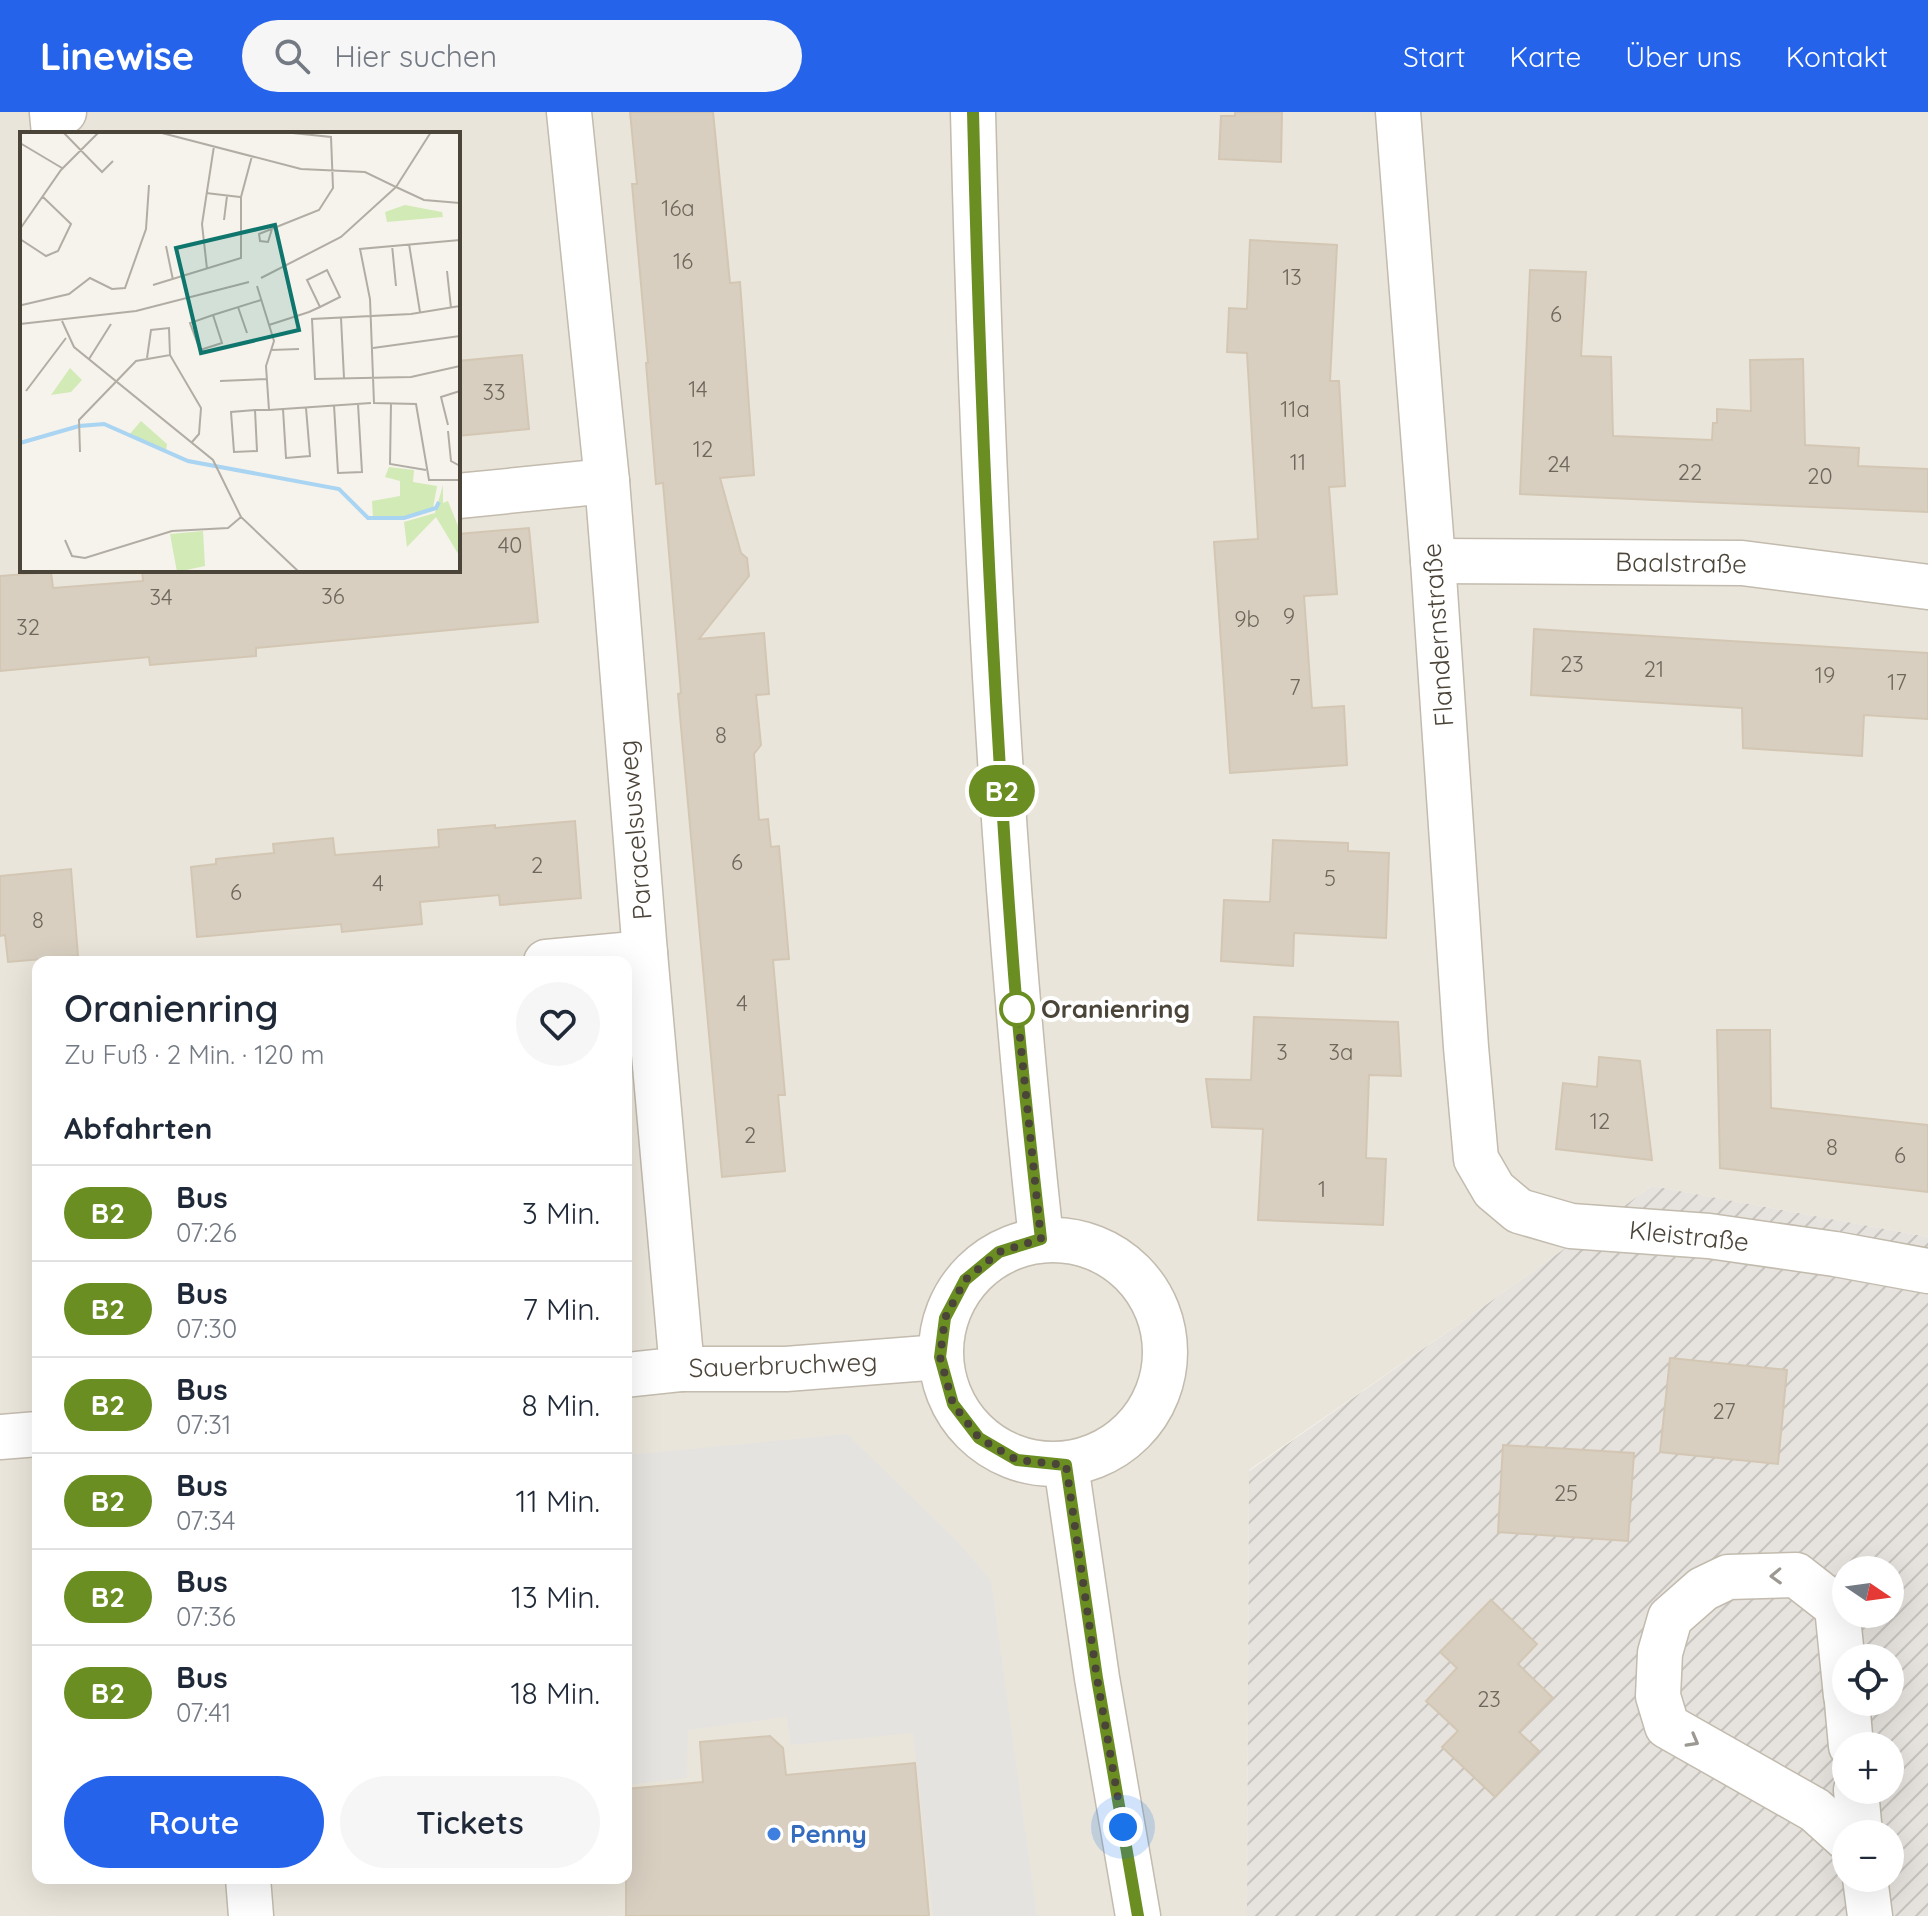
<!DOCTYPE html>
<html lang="de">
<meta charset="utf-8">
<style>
body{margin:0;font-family:Quicksand,sans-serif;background:#f6f6f7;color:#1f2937;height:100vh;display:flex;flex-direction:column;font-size:30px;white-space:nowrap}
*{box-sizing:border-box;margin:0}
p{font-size:26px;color:#747a83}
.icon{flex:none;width:44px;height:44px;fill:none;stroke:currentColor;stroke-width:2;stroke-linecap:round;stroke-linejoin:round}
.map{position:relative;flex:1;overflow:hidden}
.panel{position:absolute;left:32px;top:844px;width:600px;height:928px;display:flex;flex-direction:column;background:#fff;border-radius:16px;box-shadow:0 8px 32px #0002}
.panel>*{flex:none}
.badge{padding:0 16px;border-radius:26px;font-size:28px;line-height:52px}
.needle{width:52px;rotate:103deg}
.fabs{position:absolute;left:1832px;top:1444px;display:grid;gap:16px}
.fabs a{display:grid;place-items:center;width:72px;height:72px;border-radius:50%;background:#fff;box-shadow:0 8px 32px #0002;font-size:40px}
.you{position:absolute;width:40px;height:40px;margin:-20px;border:6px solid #fff;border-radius:50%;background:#1a73e8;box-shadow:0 0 0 12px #1a73e833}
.map>.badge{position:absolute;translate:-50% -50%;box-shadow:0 0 0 4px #fff}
h2{padding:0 32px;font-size:30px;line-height:72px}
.round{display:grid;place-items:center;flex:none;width:84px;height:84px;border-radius:42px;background:#f6f6f7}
.overview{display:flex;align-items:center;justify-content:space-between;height:136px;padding:0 32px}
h1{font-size:38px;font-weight:600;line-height:60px}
.primary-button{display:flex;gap:16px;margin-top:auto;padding:16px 32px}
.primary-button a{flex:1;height:92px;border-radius:48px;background:#2563eb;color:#fff;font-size:32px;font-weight:600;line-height:92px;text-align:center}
.primary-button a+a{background:#f6f6f7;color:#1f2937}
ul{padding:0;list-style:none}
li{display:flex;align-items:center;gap:24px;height:96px;padding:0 32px;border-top:2px solid #e0e1e3}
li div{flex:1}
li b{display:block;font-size:30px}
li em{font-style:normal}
li .badge{min-width:88px;font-weight:700;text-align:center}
header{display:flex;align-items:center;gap:48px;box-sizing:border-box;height:112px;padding:0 40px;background:#2563eb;color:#fff}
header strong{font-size:38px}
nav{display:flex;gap:44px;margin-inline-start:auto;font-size:28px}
.search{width:560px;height:72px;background:#f6f6f7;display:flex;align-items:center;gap:20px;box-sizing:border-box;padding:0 28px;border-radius:44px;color:#747a83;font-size:30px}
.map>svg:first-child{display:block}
.residential{fill:#eae5da;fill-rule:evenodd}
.industrial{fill:url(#industrial-furrows);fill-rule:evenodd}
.parking{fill:#e5e3e0}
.building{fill:#d8cfc1;stroke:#d3c7b4;stroke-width:2}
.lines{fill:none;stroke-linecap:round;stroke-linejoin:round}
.minor-casing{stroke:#c2bbae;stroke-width:47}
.tertiary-casing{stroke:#c2bbae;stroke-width:47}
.minor{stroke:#fff;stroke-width:44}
.tertiary{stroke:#fff;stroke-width:44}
.oneway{stroke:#9c9892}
.line-casing{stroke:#fff;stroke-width:18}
.line{stroke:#6b8e23;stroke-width:12}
.walk{stroke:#4b4439;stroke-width:8;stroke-dasharray:0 14.4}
.stop-dot{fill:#fff;stroke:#6b8e23;stroke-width:4}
.shop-dot{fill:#3f7fe0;stroke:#fff;stroke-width:3}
.labels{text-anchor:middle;stroke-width:8;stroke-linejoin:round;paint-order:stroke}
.number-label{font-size:22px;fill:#6e675b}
.street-label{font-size:26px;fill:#4b4439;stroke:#fff}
.stop-label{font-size:26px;font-weight:bold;fill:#4b4439;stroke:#fff;text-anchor:start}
.shop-label{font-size:26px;font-weight:bold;fill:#366cbe;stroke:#fff;text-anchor:start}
.inset-river{fill:none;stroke:#a9d4f2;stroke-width:4}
.inset-road{fill:none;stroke:#b2ada4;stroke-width:2}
.view{fill:#0f766e;fill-opacity:0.15;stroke:#0f766e;stroke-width:4}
.inset-edge{fill:none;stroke:#4b4439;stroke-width:4}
</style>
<header>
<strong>Linewise</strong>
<div class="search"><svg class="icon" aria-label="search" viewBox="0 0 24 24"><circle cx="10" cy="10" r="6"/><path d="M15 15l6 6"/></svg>Hier suchen</div>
<nav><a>Start</a><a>Karte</a><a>Über uns</a><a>Kontakt</a></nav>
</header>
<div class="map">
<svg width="1928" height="1804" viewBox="0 0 1928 1804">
<defs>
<pattern id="industrial-furrows" width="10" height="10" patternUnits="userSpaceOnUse" patternTransform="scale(2)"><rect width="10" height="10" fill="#e6e2dd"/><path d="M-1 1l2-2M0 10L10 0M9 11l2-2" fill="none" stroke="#c7c3be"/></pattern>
</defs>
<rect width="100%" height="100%" fill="#f6f3ec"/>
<path class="residential" d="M 0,0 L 1928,0 L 1928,1125 L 1652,1074 L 1483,1195 L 1249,1358 L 1247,1804 L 0,1804 ZM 22,22 L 458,22 L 458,458 L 22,458 ZM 38,850 L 626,850 L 626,1766 L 38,1766 Z"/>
<path class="industrial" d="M 1652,1074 L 1928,1125 L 1928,1804 L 1247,1804 L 1249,1359 L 1483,1195 ZM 1846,1458 L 1890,1458 L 1890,1502 L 1846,1502 ZM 1846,1546 L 1890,1546 L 1890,1590 L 1846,1590 ZM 1846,1634 L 1890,1634 L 1890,1678 L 1846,1678 ZM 1846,1722 L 1890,1722 L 1890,1766 L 1846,1766 Z"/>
<path class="parking" d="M 847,1322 L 957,1429 L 991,1468 L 1037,1804 L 933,1804 L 913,1621 L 791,1633 L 786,1605 L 688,1618 L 687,1666 L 626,1673 L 626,1343 Z"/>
<g class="building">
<path d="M 630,0 L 713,0 L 730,171 L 740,170 L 754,363 L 720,366 L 741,441 L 747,446 L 749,464 L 699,527 L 764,521 L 769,582 L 756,583 L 761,633 L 754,642 L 759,708 L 768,707 L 771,735 L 779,734 L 789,847 L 773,848 L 785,983 L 778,983 L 785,1059 L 722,1065 L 678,582 L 681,581 L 663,371 L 656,372 L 646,251 L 648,251 L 632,72 L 637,72 Z"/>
<path d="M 1235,0 L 1282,0 L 1281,50 L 1219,47 L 1221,4 L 1235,4 Z"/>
<path d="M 1250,128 L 1337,133 L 1330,269 L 1339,269 L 1345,374 L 1329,375 L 1337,482 L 1304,484 L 1312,596 L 1344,594 L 1347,653 L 1230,661 L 1214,430 L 1258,427 L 1247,241 L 1227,240 L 1229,196 L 1247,197 Z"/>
<path d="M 1530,158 L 1586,160 L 1581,244 L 1611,245 L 1613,324 L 1712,328 L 1713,311 L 1717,311 L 1717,297 L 1751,299 L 1750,248 L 1803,247 L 1805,333 L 1859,336 L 1858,354 L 1928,357 L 1928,400 L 1520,382 Z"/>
<path d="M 522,243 L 529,317 L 458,324 L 458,249 Z"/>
<path d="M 529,416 L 538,510 L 256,536 L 256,544 L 150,553 L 149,545 L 0,559 L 0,464 L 51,460 L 53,476 L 143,469 L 142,458 L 458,458 L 458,422 Z"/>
<path d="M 1534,517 L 1928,541 L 1928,607 L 1864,603 L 1862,644 L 1743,636 L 1742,596 L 1531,583 Z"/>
<path d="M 575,709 L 581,786 L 500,793 L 499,783 L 420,790 L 422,812 L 342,820 L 341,812 L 197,825 L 191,755 L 216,752 L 216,747 L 274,741 L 273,732 L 333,726 L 335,743 L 439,735 L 438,718 L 495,713 L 495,716 Z"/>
<path d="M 1273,728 L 1348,731 L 1348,739 L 1389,741 L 1386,826 L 1294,821 L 1293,854 L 1221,849 L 1224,788 L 1270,790 Z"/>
<path d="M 71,757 L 78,844 L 8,850 L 5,823 L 0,824 L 0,764 Z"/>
<path d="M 1254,905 L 1398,910 L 1401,964 L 1369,963 L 1366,1046 L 1386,1047 L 1383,1113 L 1258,1108 L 1263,1017 L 1212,1015 L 1206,967 L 1251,968 Z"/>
<path d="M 1717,918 L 1770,918 L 1771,996 L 1928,1013 L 1928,1080 L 1720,1056 Z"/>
<path d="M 1599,945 L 1640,949 L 1652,1048 L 1556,1037 L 1563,971 L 1597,975 Z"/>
<path d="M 1670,1246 L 1787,1258 L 1778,1352 L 1660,1340 Z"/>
<path d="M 1503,1333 L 1634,1341 L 1628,1429 L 1498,1420 Z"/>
<path d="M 1491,1488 L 1537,1532 L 1518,1552 L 1553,1586 L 1519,1620 L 1539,1639 L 1495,1685 L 1442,1635 L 1458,1619 L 1426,1589 L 1457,1556 L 1440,1540 Z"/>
<path d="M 770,1624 L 783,1636 L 786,1663 L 915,1651 L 929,1804 L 626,1804 L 626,1677 L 703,1670 L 700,1630 Z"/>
</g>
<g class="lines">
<g class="minor-casing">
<g id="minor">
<path d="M 569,0 L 607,369 L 645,841 L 682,1257"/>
<path d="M 1398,0 L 1433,449 L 1466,935 L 1476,1047 L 1494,1078 L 1519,1099 L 1571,1114 L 1709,1124 L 1835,1142 L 1928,1159"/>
<path d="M 54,22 L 52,1 L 64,0"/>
<path d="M 458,384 L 607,369"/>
<path d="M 1433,449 L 1742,451 L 1928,475"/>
<path d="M 546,850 L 645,841"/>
<path d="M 626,1263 L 682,1257 L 786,1257 L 940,1245"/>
<path d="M 0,1325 L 38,1322"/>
<path d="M 1846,1584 L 1837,1495 L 1796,1463 L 1728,1465 L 1703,1477 L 1670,1506 L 1660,1541 L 1658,1584 L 1667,1614 L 1815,1698 L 1846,1726"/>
<path d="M 1847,1590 L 1851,1634"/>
<path d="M 1856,1678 L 1860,1722"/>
<path d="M 248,1766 L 251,1804"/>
<path d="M 1865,1766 L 1870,1804"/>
</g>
</g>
<g class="tertiary-casing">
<g id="tertiary">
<path d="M 973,0 C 982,376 1000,753 1041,1127"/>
<circle cx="1053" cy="1240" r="112"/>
<path d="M 1066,1353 L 1097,1566 L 1138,1804"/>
</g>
</g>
<use href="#minor" class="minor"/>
<use href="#tertiary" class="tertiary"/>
</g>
<defs><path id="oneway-chevron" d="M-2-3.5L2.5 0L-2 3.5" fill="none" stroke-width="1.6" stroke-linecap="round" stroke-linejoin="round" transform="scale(2)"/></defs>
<g class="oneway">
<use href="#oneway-chevron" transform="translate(1776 1464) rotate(178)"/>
<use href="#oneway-chevron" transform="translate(1693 1629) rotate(29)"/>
</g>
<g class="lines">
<g class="line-casing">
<path id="line" d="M 973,0 C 980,288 992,575 1014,862 C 1021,951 1031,1039 1041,1127 L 999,1140 L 965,1168 L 945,1206 L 940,1245 L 953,1292 L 979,1326 L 1017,1348 L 1066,1353 L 1097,1566 L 1138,1804"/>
</g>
<use href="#line" class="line"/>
<path class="walk" d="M 1017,897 L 1041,1127 L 999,1140 L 965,1168 L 945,1206 L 940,1245 L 953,1292 L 979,1326 L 1017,1348 L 1066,1353 L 1097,1566 L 1123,1715"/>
</g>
<circle class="stop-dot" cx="1017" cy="897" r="16"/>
<circle class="shop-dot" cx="774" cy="1722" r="8"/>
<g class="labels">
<g class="number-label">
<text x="678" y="104">16a</text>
<text x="683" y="157">16</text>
<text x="1292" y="173">13</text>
<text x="1556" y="210">6</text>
<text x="698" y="285">14</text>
<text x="494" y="288">33</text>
<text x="1295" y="305">11a</text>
<text x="703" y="345">12</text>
<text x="1298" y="358">11</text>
<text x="1559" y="360">24</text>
<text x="1690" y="368">22</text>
<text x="1820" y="372">20</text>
<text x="510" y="441">40</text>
<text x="333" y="492">36</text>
<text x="161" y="493">34</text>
<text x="1289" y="512">9</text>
<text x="1247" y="515">9b</text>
<text x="28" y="523">32</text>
<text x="1572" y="560">23</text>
<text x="1654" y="565">21</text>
<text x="1825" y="571">19</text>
<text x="1897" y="578">17</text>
<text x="1295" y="583">7</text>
<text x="721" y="631">8</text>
<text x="737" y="758">6</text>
<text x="537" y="761">2</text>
<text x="1330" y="774">5</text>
<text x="378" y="779">4</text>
<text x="236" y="788">6</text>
<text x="38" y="816">8</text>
<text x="742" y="899">4</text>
<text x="1282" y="948">3</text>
<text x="1341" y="948">3a</text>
<text x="1600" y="1017">12</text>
<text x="750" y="1031">2</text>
<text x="1832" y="1043">8</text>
<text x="1900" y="1051">6</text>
<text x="1322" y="1085">1</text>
<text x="1724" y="1307">27</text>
<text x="1566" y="1389">25</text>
<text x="1489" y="1595">23</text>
</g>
<g class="street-label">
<text transform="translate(1681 451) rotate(1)" y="9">Baalstraße</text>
<text transform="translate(1438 523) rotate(-94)" y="9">Flandernstraße</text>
<text transform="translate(635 718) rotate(-95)" y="9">Paracelsusweg</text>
<text transform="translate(1689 1124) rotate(6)" y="9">Kleistraße</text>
<text transform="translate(783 1253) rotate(-2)" y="9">Sauerbruchweg</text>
</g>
<g class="stop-label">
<text x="1041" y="906">Oranienring</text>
</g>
<g class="shop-label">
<text x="790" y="1731">Penny</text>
</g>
</g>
<g transform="translate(20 20)">
<rect width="440" height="440" fill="#f6f3ec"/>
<path d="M 50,236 L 62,248 L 51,260 L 31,263 ZM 121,289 L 147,312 L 146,319 L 108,304 ZM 369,335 L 394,338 L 393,350 L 417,354 L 413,376 L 386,384 L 353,386 L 352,369 L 380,364 L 380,349 L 365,345 ZM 423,353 L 423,371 L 428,369 L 440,399 L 440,425 L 416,385 L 387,415 L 384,390 L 415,381 ZM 183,399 L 185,434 L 157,440 L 150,402 Z" fill="#d2eab5"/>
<path d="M 385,73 L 422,80 L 423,85 L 367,90 L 365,80 Z" fill="#d2eab5"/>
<path class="inset-river" d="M 0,311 L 59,294 L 84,292 L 168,329 L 319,357 L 348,386 L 384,386 L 416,376 L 419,370"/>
<path class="inset-road" d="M 43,0 L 82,40 L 93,29M 138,0 L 281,37 L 345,40 L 376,55 L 321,105 L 241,146M 411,0 L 376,55 L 404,68 L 440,71M 0,11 L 42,36M 186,61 L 220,65M 204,88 L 207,64M 0,97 L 41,38 L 79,0M 252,97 L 248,110 L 240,109 L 239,102 L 299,78 L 313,56 L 311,5 L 263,0M 0,107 L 26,124 L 38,119 L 51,92 L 22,64M 440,108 L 340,117 L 350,167 L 354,271 L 396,272 L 409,348 L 440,348M 389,112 L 400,180M 372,113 L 376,154M 146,114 L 153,148M 187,137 L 182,92 L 194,14M 427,139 L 431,176M 133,153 L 221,126 L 221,65 L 232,24M 237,154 L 254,209 L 246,234 L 249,278M 2,173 L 49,162 L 70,146 L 92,157 L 105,156 L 126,97 L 129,53M 440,174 L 391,182 L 292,187 L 295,247 L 391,245 L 440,234M 218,175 L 227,201M 193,183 L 202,211 L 180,218 L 170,191 L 193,183 L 241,168M 321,186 L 324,246M 42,189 L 54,215 L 193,328 L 221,385 L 279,440M 0,192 L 116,179 L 229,150M 249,193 L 289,180 L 300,175 L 320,165 L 307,138 L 287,148 L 300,175M 353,216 L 440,204M 251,218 L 279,217M 127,226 L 131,198 L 149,196 L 150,223M 69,227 L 91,192M 200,249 L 247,247M 6,259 L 46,206M 371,271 L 370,332 L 406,338M 314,273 L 318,341 L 342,340 L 338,272M 263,277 L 266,326 L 290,324 L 286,276M 235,278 L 237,319 L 214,320 L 211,280 L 235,278 L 249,278 L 263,277 L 351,271M 428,293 L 421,265 L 440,259M 428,299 L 431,329 L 440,334M 60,320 L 59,288 L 116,229 L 150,223 L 181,276 L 179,302 L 172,310M 45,408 L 52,424 L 65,426 L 152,399 L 208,396 L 221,385"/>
<path class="view" d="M 255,93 L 279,198 L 181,221 L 156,116 Z"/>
<rect width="440" height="440" class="inset-edge"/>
</g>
</svg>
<div class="fabs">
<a><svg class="needle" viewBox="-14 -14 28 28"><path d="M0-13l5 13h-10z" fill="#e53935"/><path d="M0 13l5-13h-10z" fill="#747a83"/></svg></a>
<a><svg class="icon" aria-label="locate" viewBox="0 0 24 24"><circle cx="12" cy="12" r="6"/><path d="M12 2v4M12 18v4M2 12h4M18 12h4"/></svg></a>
<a>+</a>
<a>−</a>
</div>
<div class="you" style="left:1123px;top:1715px"></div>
<b class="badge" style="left:1002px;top:679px;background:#6b8e23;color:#fff">B2</b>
<section class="panel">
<div class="overview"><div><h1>Oranienring</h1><p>Zu Fuß · 2 Min. · 120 m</p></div><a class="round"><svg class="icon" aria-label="heart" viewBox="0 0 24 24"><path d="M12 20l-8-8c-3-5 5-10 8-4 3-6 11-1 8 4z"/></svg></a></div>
<h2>Abfahrten</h2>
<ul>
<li><span class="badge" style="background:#6b8e23;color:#fff">B2</span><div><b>Bus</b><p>07:26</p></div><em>3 Min.</em></li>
<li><span class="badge" style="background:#6b8e23;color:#fff">B2</span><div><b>Bus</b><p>07:30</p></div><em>7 Min.</em></li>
<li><span class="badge" style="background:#6b8e23;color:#fff">B2</span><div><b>Bus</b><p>07:31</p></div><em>8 Min.</em></li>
<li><span class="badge" style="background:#6b8e23;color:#fff">B2</span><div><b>Bus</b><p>07:34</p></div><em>11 Min.</em></li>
<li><span class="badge" style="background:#6b8e23;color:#fff">B2</span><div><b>Bus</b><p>07:36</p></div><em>13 Min.</em></li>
<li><span class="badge" style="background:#6b8e23;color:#fff">B2</span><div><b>Bus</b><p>07:41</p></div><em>18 Min.</em></li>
</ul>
<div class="primary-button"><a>Route</a><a>Tickets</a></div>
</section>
</div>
